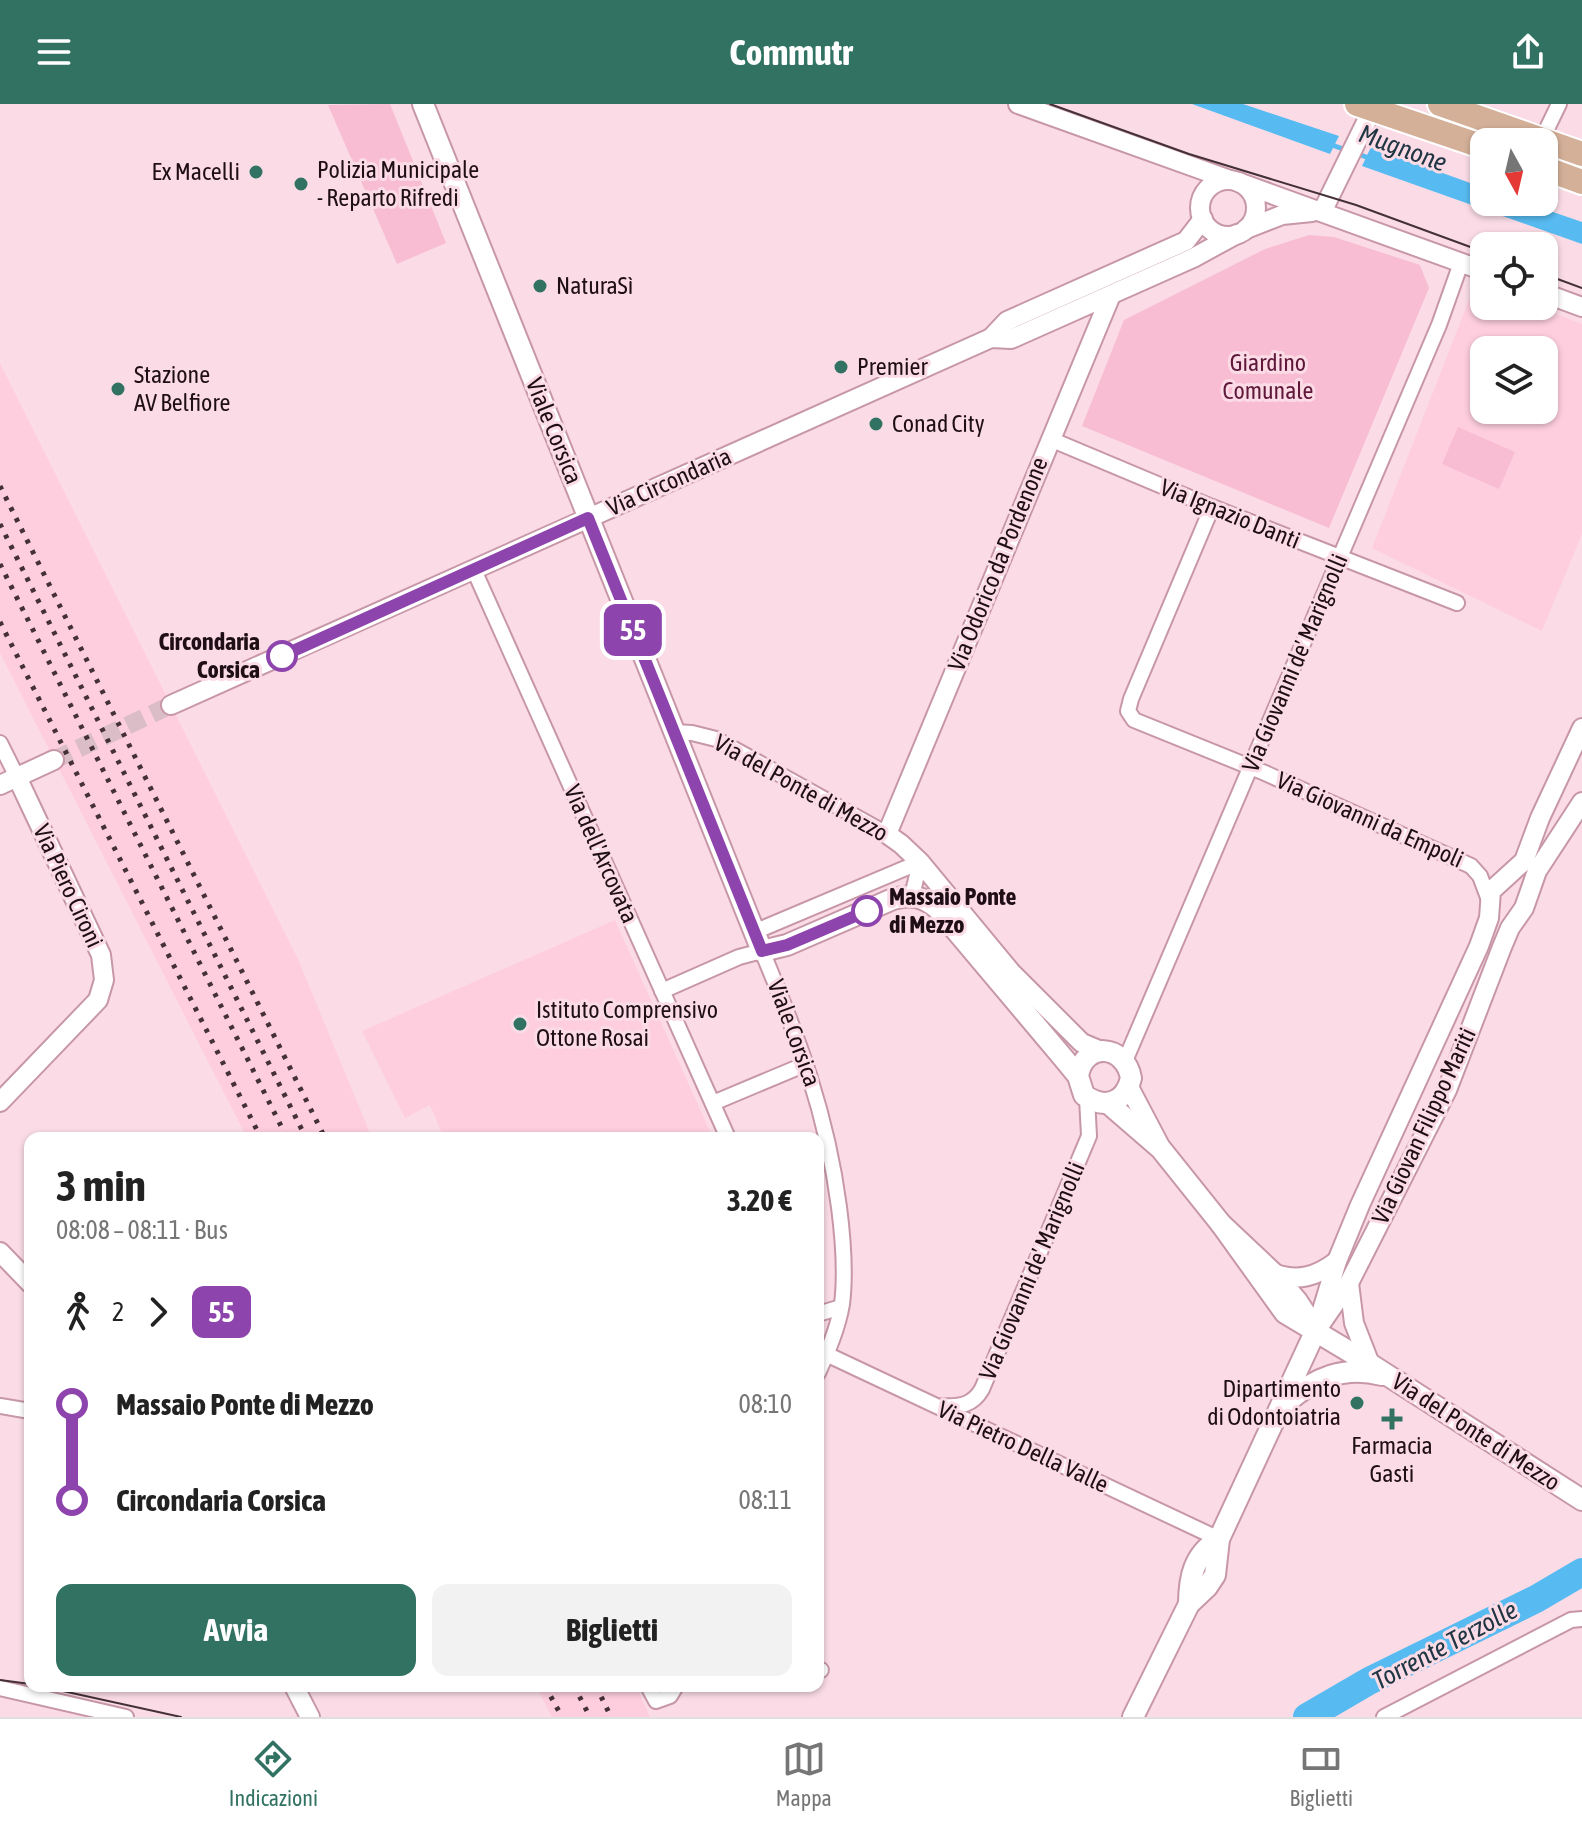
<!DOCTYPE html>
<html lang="it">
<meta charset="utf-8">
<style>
body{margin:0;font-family:"Asap Condensed",sans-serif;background:#f2f2f2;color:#222;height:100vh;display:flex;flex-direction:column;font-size:30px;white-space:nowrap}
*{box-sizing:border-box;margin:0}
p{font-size:26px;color:#767676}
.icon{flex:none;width:44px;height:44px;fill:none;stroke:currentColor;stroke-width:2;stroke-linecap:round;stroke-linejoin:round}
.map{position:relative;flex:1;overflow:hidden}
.drawer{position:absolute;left:24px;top:1028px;width:800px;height:560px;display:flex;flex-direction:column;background:#fff;border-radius:16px;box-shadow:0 2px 6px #0004}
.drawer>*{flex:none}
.badge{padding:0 16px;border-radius:12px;font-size:28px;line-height:52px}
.needle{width:52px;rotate:172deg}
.buttons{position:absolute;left:1470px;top:24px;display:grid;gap:16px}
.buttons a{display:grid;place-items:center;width:88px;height:88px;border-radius:16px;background:#fff;box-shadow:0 2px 6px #0004;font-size:40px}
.map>.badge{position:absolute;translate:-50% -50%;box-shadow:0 0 0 4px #fff}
.legs{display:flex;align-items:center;gap:12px;height:88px;padding:0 32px;font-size:26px}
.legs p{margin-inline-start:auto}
.head{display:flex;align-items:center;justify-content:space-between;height:136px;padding:0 32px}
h1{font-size:44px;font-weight:700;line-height:60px}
.primary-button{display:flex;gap:16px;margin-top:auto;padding:16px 32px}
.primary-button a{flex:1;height:92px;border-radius:16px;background:#317263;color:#fff;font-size:32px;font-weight:700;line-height:92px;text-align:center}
.primary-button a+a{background:#f2f2f2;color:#222}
ul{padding:0 32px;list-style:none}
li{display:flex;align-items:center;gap:28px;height:96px;font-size:30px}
li i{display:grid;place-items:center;width:12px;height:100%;margin:0 10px;background:currentColor}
li i::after{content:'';width:20px;height:20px;margin:-10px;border:6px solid;border-radius:50%;background:#fff}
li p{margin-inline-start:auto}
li:first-child i{background:linear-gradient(#0000 50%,currentColor 0)}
li:last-child i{background:linear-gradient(currentColor 50%,#0000 0)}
header{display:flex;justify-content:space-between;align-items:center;height:104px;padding:0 32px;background:#317263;color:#fff;font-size:36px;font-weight:700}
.menu{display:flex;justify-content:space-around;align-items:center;height:112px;border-top:2px solid #e0e0e0;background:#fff;font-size:22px;color:#767676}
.menu a{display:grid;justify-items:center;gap:4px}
.menu .active{color:#317263}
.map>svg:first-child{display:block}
.built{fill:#fecedf;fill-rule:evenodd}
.green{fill:#f8bdd2}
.water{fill:#57bbf1}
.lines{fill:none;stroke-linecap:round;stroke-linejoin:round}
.stream{stroke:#57bbf1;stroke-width:5}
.river{stroke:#57bbf1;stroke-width:28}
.tertiary-tunnel{stroke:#dabdc7;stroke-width:18;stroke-dasharray:18 9;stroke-linecap:butt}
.minor-casing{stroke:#c797a8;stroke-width:18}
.tertiary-casing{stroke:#c797a8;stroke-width:22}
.secondary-casing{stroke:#c797a8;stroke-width:24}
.primary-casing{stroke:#fff;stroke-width:28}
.minor{stroke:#fff;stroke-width:14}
.tertiary{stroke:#fff;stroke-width:18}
.secondary{stroke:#fff;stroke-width:20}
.primary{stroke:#d4b098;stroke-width:24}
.tram{stroke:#443038;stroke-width:2}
.rail{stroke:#443038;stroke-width:5;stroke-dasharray:4 8;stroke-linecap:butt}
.line-1-casing{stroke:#fff;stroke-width:18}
.line-1{stroke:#8e44ad;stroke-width:12}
.poi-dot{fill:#317263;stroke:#fbdce6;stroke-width:3}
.stop-1-dot{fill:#fff;stroke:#8e44ad;stroke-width:4}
.labels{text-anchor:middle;stroke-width:6;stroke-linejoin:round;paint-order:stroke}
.poi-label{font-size:24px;fill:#1f0e15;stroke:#fbdce6;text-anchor:start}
.park-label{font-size:24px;fill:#60183a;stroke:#fbdce6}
.street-label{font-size:24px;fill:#1f0e15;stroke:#fbdce6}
.stop-label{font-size:24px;font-weight:bold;fill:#1f0e15;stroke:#fbdce6;text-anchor:end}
.water-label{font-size:26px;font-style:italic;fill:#203643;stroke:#fbdce6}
</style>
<header><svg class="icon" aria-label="menu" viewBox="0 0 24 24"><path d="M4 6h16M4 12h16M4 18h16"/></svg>Commutr<svg class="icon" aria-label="share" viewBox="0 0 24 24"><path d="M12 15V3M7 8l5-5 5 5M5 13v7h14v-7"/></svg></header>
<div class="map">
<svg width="1582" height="1613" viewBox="0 0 1582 1613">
<rect width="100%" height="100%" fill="#fbdce6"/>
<g class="built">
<path d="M 1476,178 L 1484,182 L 1484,202 L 1536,202 L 1582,220 L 1582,430 L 1542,527 L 1372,444 ZM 1484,246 L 1544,246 L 1544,306 L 1484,306 Z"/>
<path d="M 0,259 L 298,855 L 372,1034 L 247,1034 L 0,549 Z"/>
<path d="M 615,816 L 713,1034 L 444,1034 L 430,1001 L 405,1014 L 362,927 Z"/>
<path d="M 536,1582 L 636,1582 L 650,1613 L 552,1613 Z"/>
</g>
<g class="green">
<path d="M 390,0 L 446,139 L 397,160 L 328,1 Z"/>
<path d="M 1309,131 L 1334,133 L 1420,161 L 1429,184 L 1329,424 L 1082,322 L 1124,216 L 1265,145 Z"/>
<path d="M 1458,323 L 1515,348 L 1499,385 L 1442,360 Z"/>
</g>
<g class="water">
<path d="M 1192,0 L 1243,0 L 1339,32 L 1330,50 Z"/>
<path d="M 1371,43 L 1484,84 L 1484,98 L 1524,98 L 1582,118 L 1582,140 L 1362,62 Z"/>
</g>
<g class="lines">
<path class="stream" d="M 1329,40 L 1372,55"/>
<path class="river" d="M 1307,1613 L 1369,1577 L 1536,1495 L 1582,1468"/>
<path class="tertiary-tunnel" d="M 54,656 L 171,601"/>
<g class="minor-casing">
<g id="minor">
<path d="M 1542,35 L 1559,0"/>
<path d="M 1050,335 L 1212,403 L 1457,499"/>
<path d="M 1212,403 L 1131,595 L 1128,607 L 1134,616 L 1265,669 L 1471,762 L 1480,772 L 1489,796"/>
<path d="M 474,466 L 728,1034"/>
<path d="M 674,628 L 692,629 L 716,635 L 887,730"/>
<path d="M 0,639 L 17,673"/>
<path d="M 912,792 L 920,758"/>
<path d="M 754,828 L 920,758"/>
<path d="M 662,887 L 739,853 L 762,847 C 798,933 827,1010 839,1103 C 843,1134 846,1168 842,1200 C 838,1224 828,1247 818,1269"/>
<path d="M 1125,957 L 1439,221 L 1461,159"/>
<path d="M 713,999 L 806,960"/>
<path d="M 818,1210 L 841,1203"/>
<path d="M 826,1250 L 1219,1435"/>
<path d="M 0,1302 L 30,1307"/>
<path d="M 943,1302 C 960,1303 973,1301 982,1285 L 1089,1032 L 1087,994"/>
<path d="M 818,1565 L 821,1566"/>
<path d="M 648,1582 L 656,1597 L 670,1592 L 676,1582"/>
<path d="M 0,1584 L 126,1613"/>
<path d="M 1384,1613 L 1571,1516 L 1582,1515"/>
</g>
</g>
<g class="tertiary-casing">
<g id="tertiary">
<path d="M 1018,0 L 1230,76"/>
<circle cx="1228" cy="104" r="28"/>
<path d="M 1238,78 L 1484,167"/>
<path d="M 1322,108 L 1375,0"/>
<path d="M 1246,125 L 1282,111 L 1312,108"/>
<path d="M 1544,189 L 1582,203"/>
<path d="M 991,234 L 1007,217 L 1186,137 L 1203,115"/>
<path d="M 171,601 L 991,234 L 1011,235 L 1193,154 L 1237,130"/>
<path d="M 0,681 L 54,656"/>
<path d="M 1101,947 L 1082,939 L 1011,868 L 920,758 L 901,740 L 887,730 L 1111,191"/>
<path d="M 1129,983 L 1160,1042"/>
<path d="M 0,998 L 98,896 L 104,876 L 101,851 L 17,673"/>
<path d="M 0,1148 L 30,1179"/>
<path d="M 1273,1169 C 1298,1178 1316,1173 1337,1157"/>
<path d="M 1349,1179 L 1354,1219 L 1370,1260"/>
<path d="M 1320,1221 L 1349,1179 L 1447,986 L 1502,843 L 1510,824 L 1524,804 L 1537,767 L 1582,698"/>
<path d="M 1316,1226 L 1337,1157 L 1360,1101 L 1479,842 L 1489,814 L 1491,787 L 1524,757 L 1540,714 L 1582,624"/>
<path d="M 294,1582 L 310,1613"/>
</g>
</g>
<g class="secondary-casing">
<g id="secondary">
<path d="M 423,0 L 762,847 L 787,841 L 893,795 C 911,790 923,792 938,805 L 1065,956 L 1078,972 L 1084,991 C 1105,1006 1125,999 1131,974 C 1125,940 1084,937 1078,972"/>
<path d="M 1109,1000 L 1161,1045 L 1221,1120 L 1273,1169 L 1297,1197 L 1314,1223"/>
<path d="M 1221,1120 L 1285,1209 L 1370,1260 L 1582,1396"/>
<path d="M 1287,1298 C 1315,1274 1344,1261 1382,1271"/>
<path d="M 1189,1500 C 1189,1473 1194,1450 1219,1435"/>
<path d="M 1133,1613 L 1189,1500 L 1207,1483 L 1215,1471 L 1219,1435 L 1316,1226"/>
</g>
</g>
<g class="primary-casing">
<g id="primary">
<path d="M 1357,0 L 1484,43"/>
<path d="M 1440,0 L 1582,50"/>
<path d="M 1544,64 L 1582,78"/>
</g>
</g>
<use href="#minor" class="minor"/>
<use href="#tertiary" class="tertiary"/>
<use href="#secondary" class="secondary"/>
<use href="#primary" class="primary"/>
<g class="tram">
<path d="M 1050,0 L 1189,50 L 1356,101 L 1484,148"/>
<path d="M 1544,170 L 1582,184"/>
<path d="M 0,1576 L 30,1580"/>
<path d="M 40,1582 L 181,1613"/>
</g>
<g class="rail">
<path d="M 0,382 L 325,1034"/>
<path d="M 0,420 L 306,1034"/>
<path d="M 0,460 L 287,1034"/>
<path d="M 0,518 L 261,1034"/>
<path d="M 545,1582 L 562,1613"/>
<path d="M 574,1582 L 590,1613"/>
<path d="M 596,1582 L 611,1613"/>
</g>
</g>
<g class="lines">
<g class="line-1-casing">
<path id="line-1" d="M 282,552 L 588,414 L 762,847 L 787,841 L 867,807"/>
</g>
<use href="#line-1" class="line-1"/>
</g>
<g class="poi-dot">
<circle cx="256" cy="68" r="8"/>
<circle cx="301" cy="80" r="8"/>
<circle cx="540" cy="182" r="8"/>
<circle cx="841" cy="263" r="8"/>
<circle cx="118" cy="285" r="8"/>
<circle cx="876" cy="320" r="8"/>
<circle cx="520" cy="920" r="8"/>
<circle cx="1357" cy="1299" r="8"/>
<path d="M1388 1303h8v8h8v8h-8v8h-8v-8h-8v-8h8z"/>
</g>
<g class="stop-1-dot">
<circle cx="282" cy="552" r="14"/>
<circle cx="867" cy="807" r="14"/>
</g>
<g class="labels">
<g class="poi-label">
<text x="317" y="74">Polizia Municipale<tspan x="317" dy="28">- Reparto Rifredi</tspan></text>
<text x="240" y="76" text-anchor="end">Ex Macelli</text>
<text x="556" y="190">NaturaSì</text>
<text x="857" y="271">Premier</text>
<text x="134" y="279">Stazione<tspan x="134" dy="28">AV Belfiore</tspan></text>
<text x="892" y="328">Conad City</text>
<text x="536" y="914">Istituto Comprensivo<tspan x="536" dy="28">Ottone Rosai</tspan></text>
<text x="1341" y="1293" text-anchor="end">Dipartimento<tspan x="1341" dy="28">di Odontoiatria</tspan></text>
<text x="1392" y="1350" text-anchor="middle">Farmacia<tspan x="1392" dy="28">Gasti</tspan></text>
</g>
<g class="park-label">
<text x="1268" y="267">Giardino<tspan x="1268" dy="28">Comunale</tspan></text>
</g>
<g class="street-label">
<text transform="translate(554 327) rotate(68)" y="8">Viale Corsica</text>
<text transform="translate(669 378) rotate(-24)" y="8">Via Circondaria</text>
<text transform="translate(1230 410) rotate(22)" y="8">Via Ignazio Danti</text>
<text transform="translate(998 460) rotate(-68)" y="8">Via Odorico da Pordenone</text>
<text transform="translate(1295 559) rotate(-67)" y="8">Via Giovanni de' Marignolli</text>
<text transform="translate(801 684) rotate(29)" y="8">Via del Ponte di Mezzo</text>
<text transform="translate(1370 716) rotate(24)" y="8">Via Giovanni da Empoli</text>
<text transform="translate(601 750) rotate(66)" y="8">Via dell'Arcovata</text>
<text transform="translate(68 782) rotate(65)" y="8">Via Piero Cironi</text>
<text transform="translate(794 929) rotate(70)" y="8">Viale Corsica</text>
<text transform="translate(1424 1022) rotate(-65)" y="8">Via Giovan Filippo Mariti</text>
<text transform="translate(1032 1167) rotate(-67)" y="8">Via Giovanni de' Marignolli</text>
<text transform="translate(1476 1328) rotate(33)" y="8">Via del Ponte di Mezzo</text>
<text transform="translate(1023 1343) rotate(25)" y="8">Via Pietro Della Valle</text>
</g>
<g class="stop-label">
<text x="260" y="546">Circondaria<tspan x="260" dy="28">Corsica</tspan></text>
<text x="889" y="801" text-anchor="start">Massaio Ponte<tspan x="889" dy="28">di Mezzo</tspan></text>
</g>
<g class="water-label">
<text transform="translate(1403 44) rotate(20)" y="9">Mugnone</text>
<text transform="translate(1445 1541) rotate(-28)" y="9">Torrente Terzolle</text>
</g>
</g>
</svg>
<div class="buttons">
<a><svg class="needle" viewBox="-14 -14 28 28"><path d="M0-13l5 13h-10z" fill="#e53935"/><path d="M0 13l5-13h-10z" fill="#767676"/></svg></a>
<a><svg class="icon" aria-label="locate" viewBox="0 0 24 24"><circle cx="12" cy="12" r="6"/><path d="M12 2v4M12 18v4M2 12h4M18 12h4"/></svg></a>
<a><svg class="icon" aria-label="layers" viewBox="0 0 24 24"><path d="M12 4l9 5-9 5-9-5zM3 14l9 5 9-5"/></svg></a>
</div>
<b class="badge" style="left:633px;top:526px;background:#8e44ad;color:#fff">55</b>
<section class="drawer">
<div class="head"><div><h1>3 min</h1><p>08:08 – 08:11 · Bus</p></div><b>3.20 €</b></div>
<div class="legs"><svg class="icon" aria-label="walk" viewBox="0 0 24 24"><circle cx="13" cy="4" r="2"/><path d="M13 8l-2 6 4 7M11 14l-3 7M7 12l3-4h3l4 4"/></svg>2<svg class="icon" aria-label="forward" viewBox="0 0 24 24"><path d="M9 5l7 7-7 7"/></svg><b class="badge" style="background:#8e44ad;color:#fff">55</b></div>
<ul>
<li><i style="color:#8e44ad"></i><b>Massaio Ponte di Mezzo</b><p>08:10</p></li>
<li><i style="color:#8e44ad"></i><b>Circondaria Corsica</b><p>08:11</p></li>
</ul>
<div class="primary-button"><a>Avvia</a><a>Biglietti</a></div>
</section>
</div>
<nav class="menu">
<a class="active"><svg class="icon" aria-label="directions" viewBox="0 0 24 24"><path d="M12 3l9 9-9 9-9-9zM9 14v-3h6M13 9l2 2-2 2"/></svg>Indicazioni</a>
<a><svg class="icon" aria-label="map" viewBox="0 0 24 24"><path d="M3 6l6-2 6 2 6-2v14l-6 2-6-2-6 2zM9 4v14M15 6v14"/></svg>Mappa</a>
<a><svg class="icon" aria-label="tickets" viewBox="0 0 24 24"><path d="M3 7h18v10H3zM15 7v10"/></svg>Biglietti</a>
</nav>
